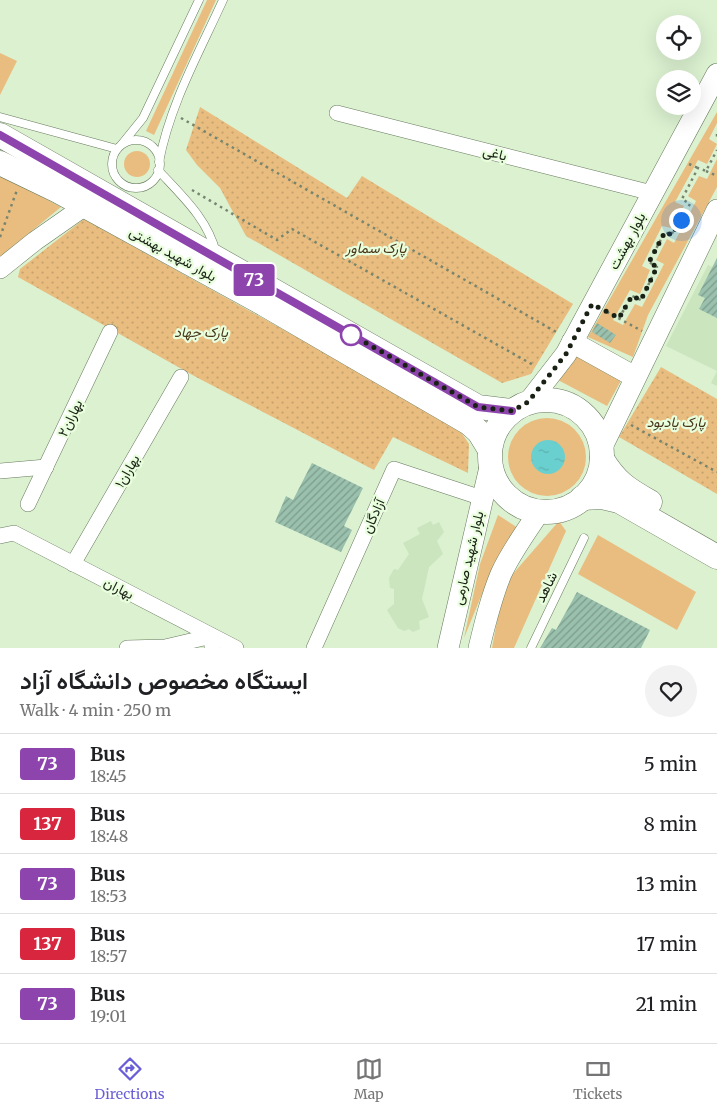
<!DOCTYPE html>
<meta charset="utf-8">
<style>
body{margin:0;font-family:Merriweather,Vazirmatn,serif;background:#f2f2f2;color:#202124;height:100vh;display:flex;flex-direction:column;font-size:19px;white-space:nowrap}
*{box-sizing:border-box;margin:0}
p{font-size:16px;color:#757577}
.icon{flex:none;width:28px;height:28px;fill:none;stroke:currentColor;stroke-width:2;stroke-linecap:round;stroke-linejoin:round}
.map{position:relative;height:648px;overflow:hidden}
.side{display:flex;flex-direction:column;background:#fff;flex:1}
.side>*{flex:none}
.badge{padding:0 10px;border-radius:4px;font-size:18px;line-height:32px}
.buttons{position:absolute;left:656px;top:15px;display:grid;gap:10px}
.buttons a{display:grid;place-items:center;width:45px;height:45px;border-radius:50%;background:#fff;box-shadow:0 5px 20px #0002;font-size:25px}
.you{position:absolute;width:25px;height:25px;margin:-12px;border:4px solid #fff;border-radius:50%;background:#1a73e8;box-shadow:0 0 0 8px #1a73e833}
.map>.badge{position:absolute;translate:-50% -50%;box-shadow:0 0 0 2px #fff}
.round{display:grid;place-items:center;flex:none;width:52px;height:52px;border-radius:26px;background:#f2f2f2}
.head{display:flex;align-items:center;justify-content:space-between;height:85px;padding:0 20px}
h1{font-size:24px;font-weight:600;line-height:38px}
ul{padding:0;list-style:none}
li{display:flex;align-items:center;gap:15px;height:60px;padding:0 20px;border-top:1px solid #e0e0e0}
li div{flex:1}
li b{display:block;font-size:19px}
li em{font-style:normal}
li .badge{min-width:55px;font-weight:700;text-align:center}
.tabs{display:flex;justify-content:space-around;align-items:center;height:70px;border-top:1px solid #e0e0e0;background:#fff;font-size:14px;color:#757577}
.tabs a{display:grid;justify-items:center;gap:2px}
.tabs .active{color:#6a5ed7}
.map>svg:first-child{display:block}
.built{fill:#cbe5bf}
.green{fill:#e9bd7f}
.park{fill:url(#park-dots)}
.water{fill:url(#water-ripples)}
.building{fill:url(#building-hatch)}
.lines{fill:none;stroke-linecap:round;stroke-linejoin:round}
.service-casing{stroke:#677a5d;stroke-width:9}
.minor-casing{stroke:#677a5d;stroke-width:16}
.tertiary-casing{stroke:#677a5d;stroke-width:20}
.secondary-casing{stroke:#677a5d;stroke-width:22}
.primary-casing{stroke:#677a5d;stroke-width:25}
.path{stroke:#77856f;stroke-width:2.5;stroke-dasharray:2.5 4;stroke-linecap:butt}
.service{stroke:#fff;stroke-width:8}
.minor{stroke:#fff;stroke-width:15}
.tertiary{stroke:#fff;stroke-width:19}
.secondary{stroke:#fff;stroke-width:21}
.primary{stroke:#fff;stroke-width:24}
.line-casing{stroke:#fff;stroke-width:11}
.line{stroke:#8e44ad;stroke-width:8}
.walk{stroke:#192115;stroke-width:5;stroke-dasharray:0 9}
.stop-dot{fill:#fff;stroke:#8e44ad;stroke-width:2.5}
.labels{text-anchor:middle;stroke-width:4.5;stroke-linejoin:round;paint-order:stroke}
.street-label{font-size:14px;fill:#192115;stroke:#e8fedd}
.park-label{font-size:14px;font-style:italic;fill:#483519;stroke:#e8fedd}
</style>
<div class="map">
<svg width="717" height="648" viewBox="0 0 717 648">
<defs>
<pattern id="park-dots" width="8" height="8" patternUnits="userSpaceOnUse" patternTransform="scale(1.25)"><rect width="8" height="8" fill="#e9bd7f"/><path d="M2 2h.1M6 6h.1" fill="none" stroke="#c7a26d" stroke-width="1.8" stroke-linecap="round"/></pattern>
<pattern id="water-ripples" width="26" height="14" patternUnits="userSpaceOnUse" patternTransform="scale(1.25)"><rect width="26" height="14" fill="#6ad0cf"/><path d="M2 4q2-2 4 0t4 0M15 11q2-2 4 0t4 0" fill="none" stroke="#5bb2b1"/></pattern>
<pattern id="building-hatch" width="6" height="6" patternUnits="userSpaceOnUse" patternTransform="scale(1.25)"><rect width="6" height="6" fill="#9ac0ae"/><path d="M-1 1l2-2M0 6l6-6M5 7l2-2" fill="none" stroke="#7d9c8c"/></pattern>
</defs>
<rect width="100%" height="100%" fill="#dbf1d0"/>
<g class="built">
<path d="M 708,265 L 717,269 L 717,386 L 711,383 L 717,371 L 666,346 Z"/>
<path d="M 431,521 L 433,525 L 439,522 L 444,532 L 437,541 L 443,554 L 429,567 L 422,599 L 429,617 L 419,621 L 420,629 L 413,632 L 409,629 L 404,631 L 398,628 L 387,610 L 394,604 L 394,589 L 390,588 L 389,578 L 394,569 L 398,570 L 409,554 L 403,543 L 420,534 L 417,528 Z"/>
</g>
<g class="green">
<path d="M 207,0 L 216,0 L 154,135 L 146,131 Z"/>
<path d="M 0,53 L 17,61 L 0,95 Z"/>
<path d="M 717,112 L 717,123 L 709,139 L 717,144 L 707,164 L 698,160 L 675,202 L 684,206 L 671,228 L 662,226 L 642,266 L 650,270 L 640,294 L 630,290 L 613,320 L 623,325 L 635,304 L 642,307 L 664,264 L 656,260 L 667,239 L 674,243 L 696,201 L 688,196 L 699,176 L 707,179 L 717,159 L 717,187 L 648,315 L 633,357 L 588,337 Z"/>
<circle cx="137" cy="164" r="13"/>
<path d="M 0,174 L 61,207 L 0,257 Z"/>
<path d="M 575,350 L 623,377 L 607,406 L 558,380 Z"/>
<circle cx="547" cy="457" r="39"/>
<path d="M 498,515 L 518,528 L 493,567 L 464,638 L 480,564 Z"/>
<path d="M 559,521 L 566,531 L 514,648 L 492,648 L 504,584 Z"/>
<path d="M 598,535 L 696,592 L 677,630 L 578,574 Z"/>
</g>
<g class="park">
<path d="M 200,107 L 347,198 L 362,176 L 573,304 L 531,374 L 502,383 L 246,236 L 220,188 L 197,165 L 186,150 Z"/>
<path d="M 84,219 L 457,426 L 469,444 L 468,473 L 393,437 L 374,470 L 196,377 L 18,277 L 20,269 Z"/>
<path d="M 661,367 L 717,399 L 717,494 L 619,437 Z"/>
</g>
<circle class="water" cx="548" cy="457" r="17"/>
<g class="building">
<path d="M 717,258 L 717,318 L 699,309 L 705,298 L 698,295 Z"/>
<path d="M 597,323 L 616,335 L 610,343 L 592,332 Z"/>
<path d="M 312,463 L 363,488 L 344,526 L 352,530 L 341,552 L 275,522 L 286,496 L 293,500 Z"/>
<path d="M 577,592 L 650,630 L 641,648 L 540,648 L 552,628 L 556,630 Z"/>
</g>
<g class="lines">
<g class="service-casing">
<g id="service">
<path d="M 0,117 L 117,149"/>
<circle cx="136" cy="164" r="24"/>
<path d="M 122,144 L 143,118 L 199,0"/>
<path d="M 159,162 C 170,104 199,53 223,0"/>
<path d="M 158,170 C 181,195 208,219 216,253"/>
<path d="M 531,648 L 584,538"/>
</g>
</g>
<g class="minor-casing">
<g id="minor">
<path d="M 337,113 L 652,193"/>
<path d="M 0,471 L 46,467"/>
<path d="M 28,504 L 110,332"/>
<path d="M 0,536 L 14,533 L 236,648"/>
<path d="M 73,564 L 181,377"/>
<path d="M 127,648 L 165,647 L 212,636 L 212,648"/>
<path d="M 314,648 L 394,469 L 482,498"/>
</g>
</g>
<g class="tertiary-casing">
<path id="tertiary" d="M 0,269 L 35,241 L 85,206"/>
</g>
<g class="secondary-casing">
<g id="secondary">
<path d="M 572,342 L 635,377"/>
<path d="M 528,403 L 566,354 L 717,74"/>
<path d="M 601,449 L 717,210"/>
<path d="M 448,648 L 490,467"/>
<path d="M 479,648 C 485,623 491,598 501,574 C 511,552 526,532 539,512"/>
</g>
</g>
<g class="primary-casing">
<g id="primary">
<path d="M 0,135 L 478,407 L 512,411"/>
<path d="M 0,163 L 58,191 L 264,304 L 469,423 L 479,432 L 490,450"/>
<circle cx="546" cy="456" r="56"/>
<path d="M 602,459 C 616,482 627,489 650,502"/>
<path d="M 582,498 L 602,497 L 619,501 L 717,557"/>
</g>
</g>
<g class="path">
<path d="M 181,118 L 558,333"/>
<path d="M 717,134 L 717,138"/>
<path d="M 689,164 L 698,168"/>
<path d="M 706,171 L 717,176"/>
<path d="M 192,190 L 277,240 L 292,229 L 535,366"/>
<path d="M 0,237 L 17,190"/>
<path d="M 607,312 L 642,331"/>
<path d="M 619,318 L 632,296 L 641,300 L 657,267 L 649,262 L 665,232 L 671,235 L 690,204 L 682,199 L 698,168 L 706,171 L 717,150"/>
<path d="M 631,425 L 717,472"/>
</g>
<use href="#service" class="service"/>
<use href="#minor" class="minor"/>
<use href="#tertiary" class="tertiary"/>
<use href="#secondary" class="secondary"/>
<use href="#primary" class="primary"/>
</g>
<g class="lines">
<g class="line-casing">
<path id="line" d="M 0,135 L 478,407 L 512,411"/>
</g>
<use href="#line" class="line"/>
<path class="walk" d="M 351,335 L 347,332 L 478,407 L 512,411 L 528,402 L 566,354 L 592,304 L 619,318 L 632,296 L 641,300 L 657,267 L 649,262 L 665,232 L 672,235 L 681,220"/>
</g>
<circle class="stop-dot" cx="351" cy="335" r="10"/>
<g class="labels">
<g class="street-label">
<text transform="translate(495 153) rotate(14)" y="5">باغی</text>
<text transform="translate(627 241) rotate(-62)" y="5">بلوار بهشت</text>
<text transform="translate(173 254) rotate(29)" y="5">بلوار شهید بهشتی</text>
<text transform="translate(70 418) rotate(-65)" y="5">بهاران۲</text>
<text transform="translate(127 471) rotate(-60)" y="5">بهاران۱</text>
<text transform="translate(373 516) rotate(-66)" y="5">آزادگان</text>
<text transform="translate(468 558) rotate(-77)" y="5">بلوار شهید صارمی</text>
<text transform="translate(546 587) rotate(-64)" y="5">شاهد</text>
<text transform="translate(119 588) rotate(27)" y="5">بهاران</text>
</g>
<g class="park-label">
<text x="376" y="253">پارک سماور</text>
<text x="201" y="337">پارک جهاد</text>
<text x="676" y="427">پارک یادبود</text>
</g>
</g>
</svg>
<div class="buttons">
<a><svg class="icon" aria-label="locate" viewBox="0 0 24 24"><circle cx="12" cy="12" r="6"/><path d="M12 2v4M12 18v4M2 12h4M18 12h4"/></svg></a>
<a><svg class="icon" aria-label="layers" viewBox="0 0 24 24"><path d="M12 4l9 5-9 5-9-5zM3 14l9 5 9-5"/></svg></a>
</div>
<div class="you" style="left:681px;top:220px"></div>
<b class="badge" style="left:254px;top:280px;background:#8e44ad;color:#fff">73</b>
</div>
<section class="side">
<div class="head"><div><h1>ایستگاه مخصوص دانشگاه آزاد</h1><p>Walk · 4 min · 250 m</p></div><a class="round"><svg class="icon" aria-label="heart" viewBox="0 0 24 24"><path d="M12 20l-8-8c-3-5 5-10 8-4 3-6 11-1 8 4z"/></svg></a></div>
<ul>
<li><span class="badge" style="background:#8e44ad;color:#fff">73</span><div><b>Bus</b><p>18:45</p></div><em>5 min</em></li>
<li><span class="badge" style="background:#d7263d;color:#fff">137</span><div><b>Bus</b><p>18:48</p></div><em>8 min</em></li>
<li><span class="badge" style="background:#8e44ad;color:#fff">73</span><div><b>Bus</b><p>18:53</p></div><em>13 min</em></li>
<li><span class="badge" style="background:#d7263d;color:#fff">137</span><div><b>Bus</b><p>18:57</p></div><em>17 min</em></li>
<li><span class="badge" style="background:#8e44ad;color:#fff">73</span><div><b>Bus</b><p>19:01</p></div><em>21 min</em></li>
</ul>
</section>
<nav class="tabs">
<a class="active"><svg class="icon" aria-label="directions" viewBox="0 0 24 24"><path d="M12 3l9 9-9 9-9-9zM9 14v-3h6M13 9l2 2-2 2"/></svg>Directions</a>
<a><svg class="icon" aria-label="map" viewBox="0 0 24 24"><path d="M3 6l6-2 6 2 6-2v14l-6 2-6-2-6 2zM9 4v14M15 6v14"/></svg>Map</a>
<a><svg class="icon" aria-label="tickets" viewBox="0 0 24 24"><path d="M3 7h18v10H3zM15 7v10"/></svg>Tickets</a>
</nav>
